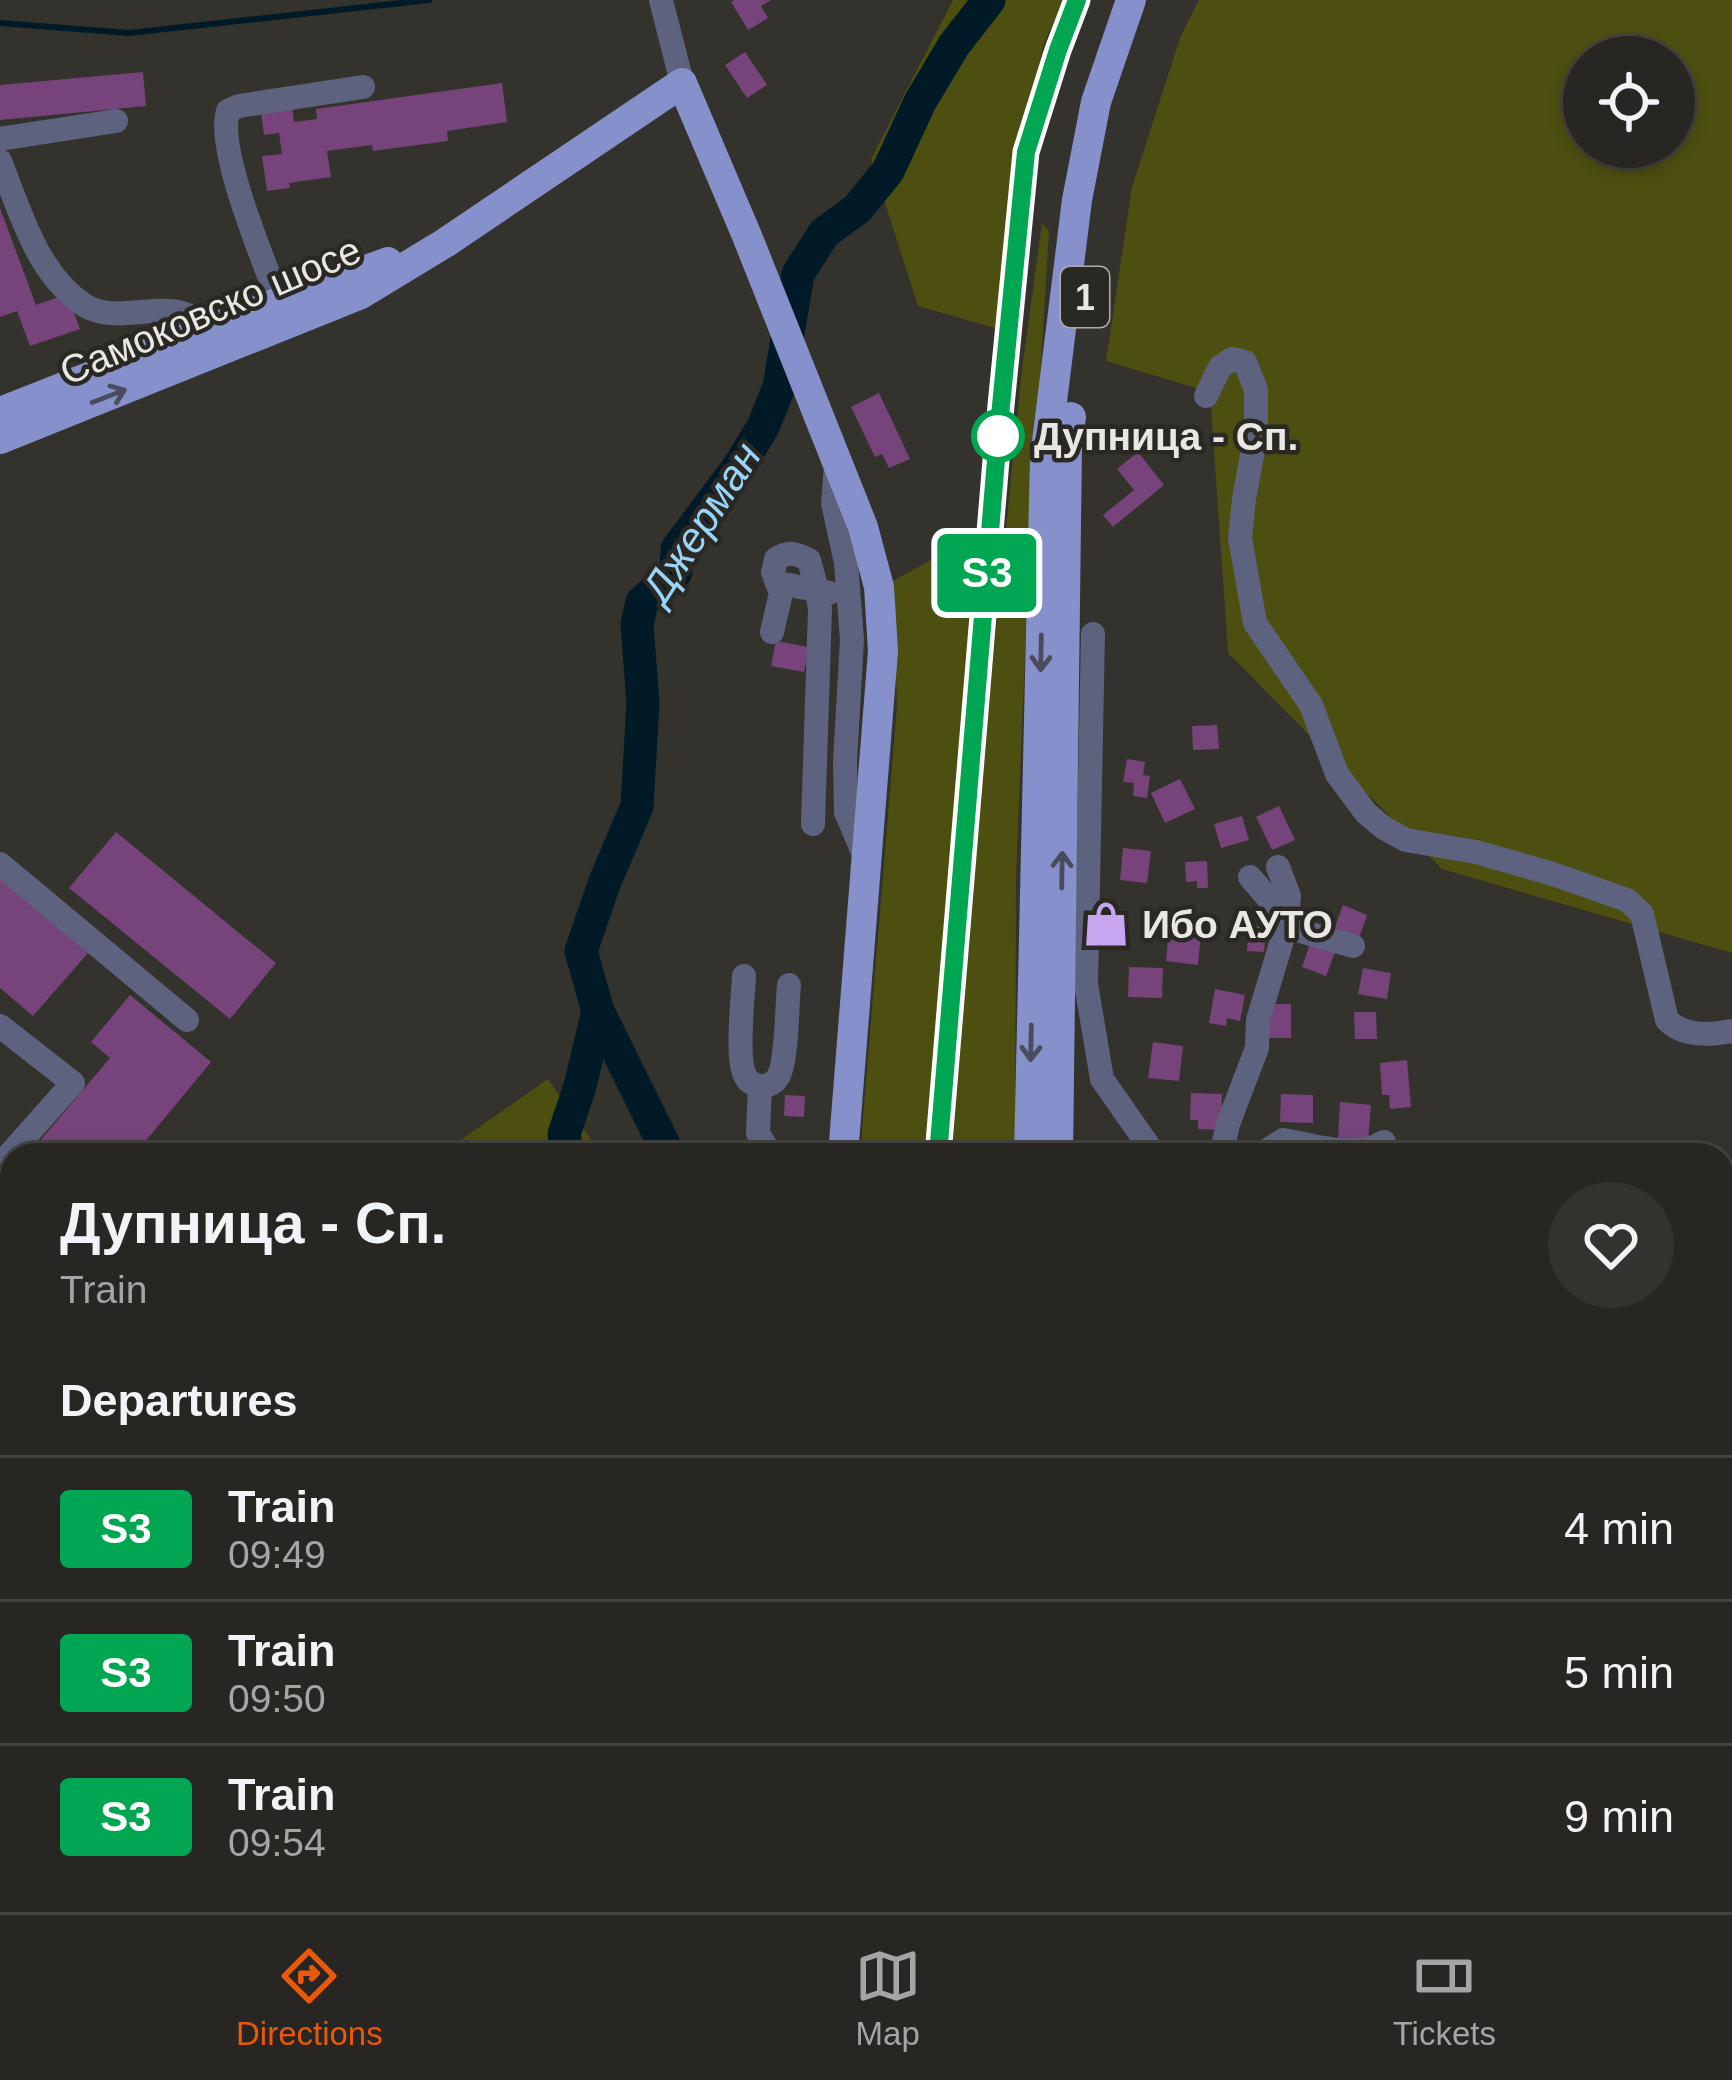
<!DOCTYPE html>
<meta charset="utf-8">
<style>
body{margin:0;font-family:Arial,sans-serif;background:#33322f;color:#f1f3f6;height:100vh;display:flex;flex-direction:column;font-size:45px;white-space:nowrap}
*{box-sizing:border-box;margin:0}
p{font-size:39px;color:#a4a5a5}
.icon{flex:none;width:66px;height:66px;fill:none;stroke:currentColor;stroke-width:2;stroke-linecap:round;stroke-linejoin:round}
.map{position:relative;flex:1;overflow:hidden}
.drawer{position:absolute;left:0px;top:1143px;width:1734px;height:771px;display:flex;flex-direction:column;background:#272622;border-radius:36px 36px 0 0;box-shadow:0 6px 18px #0003,0 0 0 3px #434340}
.drawer>*{flex:none}
.badge{padding:0 24px;border-radius:9px;font-size:42px;line-height:78px}
.controls{position:absolute;left:1563px;top:36px;display:grid;gap:24px}
.controls a{display:grid;place-items:center;width:132px;height:132px;border-radius:50%;background:#272622;box-shadow:0 6px 18px #0003,0 0 0 3px #434340;font-size:60px}
.map>.badge{position:absolute;translate:-50% -50%;box-shadow:0 0 0 6px #fff}
h2{padding:0 60px;font-size:45px;line-height:108px}
.round{display:grid;place-items:center;flex:none;width:126px;height:126px;border-radius:63px;background:#33322f}
.head{display:flex;align-items:center;justify-content:space-between;height:204px;padding:0 60px}
h1{font-size:57px;font-weight:700;line-height:90px}
ul{padding:0;list-style:none}
li{display:flex;align-items:center;gap:36px;height:144px;padding:0 60px;border-top:3px solid #434340}
li div{flex:1}
li b{display:block;font-size:45px}
li em{font-style:normal}
li .badge{min-width:132px;font-weight:700;text-align:center}
.dock{display:flex;justify-content:space-around;align-items:center;height:168px;border-top:3px solid #434340;background:#272622;font-size:33px;color:#a4a5a5}
.dock a{display:grid;justify-items:center;gap:6px}
.dock .selected{color:#ea580c}
.map>svg:first-child{display:block}
.green{fill:#4d4f10;fill-rule:evenodd}
.lines{fill:none;stroke-linecap:round;stroke-linejoin:round}
.stream{stroke:#011a27;stroke-width:6}
.river{stroke:#011a27;stroke-width:33}
.building{fill:#76447a}
.minor{stroke:#5d627f;stroke-width:24}
.major{stroke:#8690cb;stroke-width:30}
.rail-casing{stroke:#8d8c88;stroke-width:10}
.rail{stroke:#2a2823;stroke-width:6;stroke-dasharray:18;stroke-linecap:butt}
.oneway{stroke:#4a4c5e}
.line-casing{stroke:#fff;stroke-width:27}
.line{stroke:#00a651;stroke-width:18}
.stop-dot{fill:#fff;stroke:#00a651;stroke-width:6}
.labels{text-anchor:middle;stroke-width:9;stroke-linejoin:round;paint-order:stroke}
.shield{fill:#2a2823;stroke:#afaeaa;stroke-width:3}
.shield-label{font-size:36px;font-weight:bold;fill:#e8e7e4}
.street-label{font-size:39px;fill:#e8e7e4;stroke:#2a2823}
.stop-label{font-size:39px;font-weight:bold;fill:#e8e7e4;stroke:#2a2823;text-anchor:start}
.poi-label{font-size:39px;font-weight:bold;fill:#e8e7e4;stroke:#2a2823;text-anchor:start}
.water-label{font-size:42px;font-style:italic;fill:#97d5f9;stroke:#2a2823}
</style>
<div class="map">
<svg width="1732" height="1912" viewBox="0 0 1732 1912">
<rect width="100%" height="100%" fill="#34322d"/>
<g class="green">
<path d="M 953,0 L 1064,0 L 1044,43 L 1017,171 L 995,328 L 918,306 L 871,159 Z"/>
<path d="M 1199,0 L 1732,0 L 1732,953 L 1442,869 L 1228,653 L 1210,392 L 1106,361 L 1132,187 L 1180,38 ZM 1584,57 L 1674,57 L 1674,147 L 1584,147 Z"/>
<path d="M 1042,223 L 1049,231 L 1028,580 L 1016,875 L 1015,1155 L 950,1155 L 968,912 L 1021,378 Z"/>
<path d="M 981,532 L 925,1155 L 860,1155 L 897,706 L 893,581 Z"/>
<path d="M 548,1079 L 602,1155 L 439,1155 Z"/>
<path d="M 493,1902 L 754,1902 L 753,1912 L 536,1912 Z"/>
</g>
<g class="lines">
<path class="stream" d="M 0,23 L 129,33 L 429,0"/>
<g class="river">
<path d="M 568,1155 L 564,1134 L 580,1086 L 598,1011"/>
<path d="M 669,1155 L 598,1011 L 581,951 L 604,884 L 637,806 L 643,703 L 637,624 L 642,602 L 676,572 L 677,549 L 739,466 L 763,427 L 779,387 L 798,274 L 824,233 L 857,209 L 888,171 L 920,102 L 954,45 L 989,0"/>
<path d="M 225,1912 L 230,1902"/>
<path d="M 626,1912 L 633,1902"/>
</g>
</g>
<g class="building">
<path d="M 734,0 L 771,0 L 761,6 L 768,18 L 748,30 L 731,2 Z"/>
<path d="M 745,52 L 767,85 L 747,98 L 725,65 Z"/>
<path d="M 143,72 L 146,106 L 0,120 L 0,85 Z"/>
<path d="M 502,83 L 507,122 L 447,131 L 448,141 L 373,151 L 372,145 L 327,151 L 331,177 L 289,183 L 290,188 L 267,191 L 262,156 L 282,154 L 279,133 L 264,135 L 261,112 L 292,107 L 294,122 L 317,119 L 316,109 Z"/>
<path d="M 0,208 L 36,305 L 67,294 L 80,329 L 30,346 L 17,311 L 0,317 Z"/>
<path d="M 879,393 L 910,459 L 889,468 L 882,454 L 875,457 L 851,407 Z"/>
<path d="M 1138,452 L 1164,485 L 1113,527 L 1103,515 L 1134,490 L 1117,469 Z"/>
<path d="M 776,641 L 809,647 L 804,672 L 771,666 Z"/>
<path d="M 1217,725 L 1219,749 L 1193,750 L 1192,726 Z"/>
<path d="M 1127,759 L 1145,762 L 1143,775 L 1150,776 L 1147,798 L 1133,796 L 1134,783 L 1123,782 Z"/>
<path d="M 1180,779 L 1195,809 L 1165,823 L 1151,793 Z"/>
<path d="M 1279,806 L 1295,840 L 1272,850 L 1256,817 Z"/>
<path d="M 1242,816 L 1249,840 L 1221,848 L 1214,824 Z"/>
<path d="M 116,832 L 276,963 L 230,1019 L 69,888 Z"/>
<path d="M 1123,848 L 1151,851 L 1147,883 L 1120,880 Z"/>
<path d="M 1207,861 L 1208,888 L 1197,888 L 1197,881 L 1186,882 L 1185,862 Z"/>
<path d="M 0,876 L 88,953 L 33,1016 L 0,988 Z"/>
<path d="M 1343,905 L 1367,915 L 1358,941 L 1333,932 Z"/>
<path d="M 1249,926 L 1266,927 L 1264,952 L 1247,951 Z"/>
<path d="M 1169,929 L 1201,932 L 1198,965 L 1166,961 Z"/>
<path d="M 1311,941 L 1336,950 L 1326,976 L 1302,967 Z"/>
<path d="M 1129,967 L 1163,968 L 1162,998 L 1128,997 Z"/>
<path d="M 1363,968 L 1391,973 L 1387,999 L 1358,994 Z"/>
<path d="M 1215,989 L 1245,995 L 1240,1021 L 1227,1018 L 1226,1026 L 1209,1023 Z"/>
<path d="M 130,995 L 211,1062 L 134,1155 L 28,1155 L 110,1058 L 91,1042 Z"/>
<rect x="1266" y="1004" width="25" height="34"/>
<path d="M 1354,1012 L 1376,1012 L 1377,1039 L 1355,1039 Z"/>
<path d="M 1153,1042 L 1183,1046 L 1179,1081 L 1148,1078 Z"/>
<path d="M 1407,1060 L 1411,1107 L 1390,1109 L 1389,1095 L 1382,1095 L 1380,1063 Z"/>
<path d="M 1191,1093 L 1222,1094 L 1221,1130 L 1198,1129 L 1198,1120 L 1190,1120 Z"/>
<path d="M 1281,1094 L 1313,1095 L 1313,1123 L 1280,1122 Z"/>
<path d="M 785,1095 L 805,1096 L 804,1117 L 784,1116 Z"/>
<path d="M 1340,1102 L 1371,1105 L 1368,1142 L 1338,1140 Z"/>
<path d="M 12,1175 L 12,1301 L 0,1315 L 0,1189 Z"/>
</g>
<g class="lines">
<g class="minor">
<path d="M 661,0 L 682,83"/>
<path d="M 0,139 L 116,121"/>
<path d="M 0,161 C 20,211 37,274 84,305 C 121,329 181,289 204,331"/>
<path d="M 279,302 C 264,261 216,149 228,111 L 239,106 L 363,87"/>
<path d="M 1206,396 L 1220,367 L 1232,359 L 1245,362 L 1256,390 L 1256,434 L 1244,499 L 1240,538 L 1255,623 L 1311,705 L 1337,774 L 1366,813 L 1384,828 L 1406,840 L 1476,852 L 1553,874 L 1627,900 L 1642,914 L 1667,1020 C 1684,1037 1709,1035 1732,1031"/>
<path d="M 836,466 L 833,503 L 846,563 L 852,639 L 845,762 L 846,812 L 865,857"/>
<path d="M 777,583 L 817,590 L 820,609 L 813,824"/>
<path d="M 772,632 L 781,593 L 773,572 L 776,559 C 789,551 796,553 809,560 L 817,590 L 829,593"/>
<path d="M 1093,634 L 1086,984 L 1102,1079 L 1155,1155"/>
<path d="M 0,864 L 187,1020"/>
<path d="M 1250,877 L 1273,904 L 1286,927 L 1353,946"/>
<path d="M 744,976 C 743,997 736,1059 745,1075 C 748,1083 753,1083 760,1087 L 758,1133 L 771,1155"/>
<path d="M 0,1026 L 73,1083 L 0,1165"/>
<path d="M 760,1087 C 768,1085 773,1085 778,1077 C 787,1063 787,1004 789,985"/>
<path d="M 1221,1155 L 1228,1124 L 1257,1048 L 1258,1020 L 1286,927 L 1289,896 L 1278,867"/>
<path d="M 1260,1155 L 1283,1140 C 1315,1145 1355,1160 1384,1142"/>
<path d="M 1722,1207 L 1732,1202"/>
<path d="M 1722,1522 L 1732,1531"/>
<path d="M 1722,1550 L 1732,1550"/>
<path d="M 1722,1787 L 1732,1789"/>
<path d="M 1722,1820 L 1732,1818"/>
<path d="M 1221,1902 L 1228,1912"/>
<path d="M 1464,1902 L 1464,1912"/>
<path d="M 1693,1902 L 1694,1912"/>
<path d="M 1252,1912 L 1259,1902"/>
</g>
<g class="major">
<path d="M 0,412 L 279,302 L 388,262"/>
<path d="M 0,439 L 361,294 L 445,243 L 682,83 L 747,236 L 863,527 L 879,587 L 883,651 L 843,1155"/>
<path d="M 1029,1155 L 1045,458 L 1077,200 L 1096,102 L 1131,0"/>
<path d="M 1058,1155 L 1067,445 L 1071,417"/>
<path d="M 1022,1902 L 1022,1912"/>
<path d="M 769,1912 L 769,1902"/>
<path d="M 1052,1912 L 1052,1902"/>
</g>
<g class="rail-casing">
<g id="rail">
<path d="M 938,1155 L 998,436 L 1026,152 L 1058,50 L 1077,0"/>
<path d="M 871,1912 L 873,1902"/>
</g>
</g>
<use href="#rail" class="rail"/>
</g>
<defs><path id="oneway-shaft" d="M-6 0H5M1.5-3L5.5 0L1.5 3" fill="none" stroke-width="1.6" stroke-linecap="round" stroke-linejoin="round" transform="scale(3)"/></defs>
<g class="oneway">
<use href="#oneway-shaft" transform="translate(109 396) rotate(-21)"/>
<use href="#oneway-shaft" transform="translate(1041 653) rotate(91)"/>
<use href="#oneway-shaft" transform="translate(1062 870) rotate(-89)"/>
<use href="#oneway-shaft" transform="translate(1031 1043) rotate(91)"/>
</g>
<g class="lines">
<g class="line-casing">
<path id="line" d="M 938,1155 L 998,436 L 1026,152 L 1058,50 L 1077,0"/>
</g>
<use href="#line" class="line"/>
</g>
<defs>
<g id="shop-bare" transform="scale(3.6)"><path d="M-5-2.5h2.3a2.7 3.5 0 0 1 5.4 0H5L5.5 6h-11ZM-1.5-2.5h3a1.5 2.3 0 0 0-3 0Z" fill="#c8a5ef" stroke="#2a2823" stroke-width="2.5" paint-order="stroke"/></g>
</defs>
<g fill-rule="evenodd">
<use href="#shop-bare" x="1106" y="924"/>
</g>
<circle class="stop-dot" cx="998" cy="436" r="24"/>
<g class="labels">
<rect class="shield" x="1061" y="267" width="48" height="60" rx="9"/>
<g class="shield-label">
<text x="1085" y="310">1</text>
</g>
<g class="street-label">
<text transform="translate(210 310) rotate(-23)" y="14">Самоковско шосе</text>
</g>
<g class="stop-label">
<text x="1034" y="450">Дупница - Сп.</text>
</g>
<g class="poi-label">
<text x="1142" y="938">Ибо АУТО</text>
</g>
<g class="water-label">
<text transform="translate(701 522) rotate(-57)" y="15">Джерман</text>
</g>
</g>
</svg>
<div class="controls">
<a><svg class="icon" aria-label="locate" viewBox="0 0 24 24"><circle cx="12" cy="12" r="6"/><path d="M12 2v4M12 18v4M2 12h4M18 12h4"/></svg></a>
</div>
<b class="badge" style="left:987px;top:573px;background:#00a651;color:#fff">S3</b>
<section class="drawer">
<div class="head"><div><h1>Дупница - Сп.</h1><p>Train</p></div><a class="round"><svg class="icon" aria-label="heart" viewBox="0 0 24 24"><path d="M12 20l-8-8c-3-5 5-10 8-4 3-6 11-1 8 4z"/></svg></a></div>
<h2>Departures</h2>
<ul>
<li><span class="badge" style="background:#00a651;color:#fff">S3</span><div><b>Train</b><p>09:49</p></div><em>4 min</em></li>
<li><span class="badge" style="background:#00a651;color:#fff">S3</span><div><b>Train</b><p>09:50</p></div><em>5 min</em></li>
<li><span class="badge" style="background:#00a651;color:#fff">S3</span><div><b>Train</b><p>09:54</p></div><em>9 min</em></li>
</ul>
</section>
</div>
<nav class="dock">
<a class="selected"><svg class="icon" aria-label="directions" viewBox="0 0 24 24"><path d="M12 3l9 9-9 9-9-9zM9 14v-3h6M13 9l2 2-2 2"/></svg>Directions</a>
<a><svg class="icon" aria-label="map" viewBox="0 0 24 24"><path d="M3 6l6-2 6 2 6-2v14l-6 2-6-2-6 2zM9 4v14M15 6v14"/></svg>Map</a>
<a><svg class="icon" aria-label="tickets" viewBox="0 0 24 24"><path d="M3 7h18v10H3zM15 7v10"/></svg>Tickets</a>
</nav>
